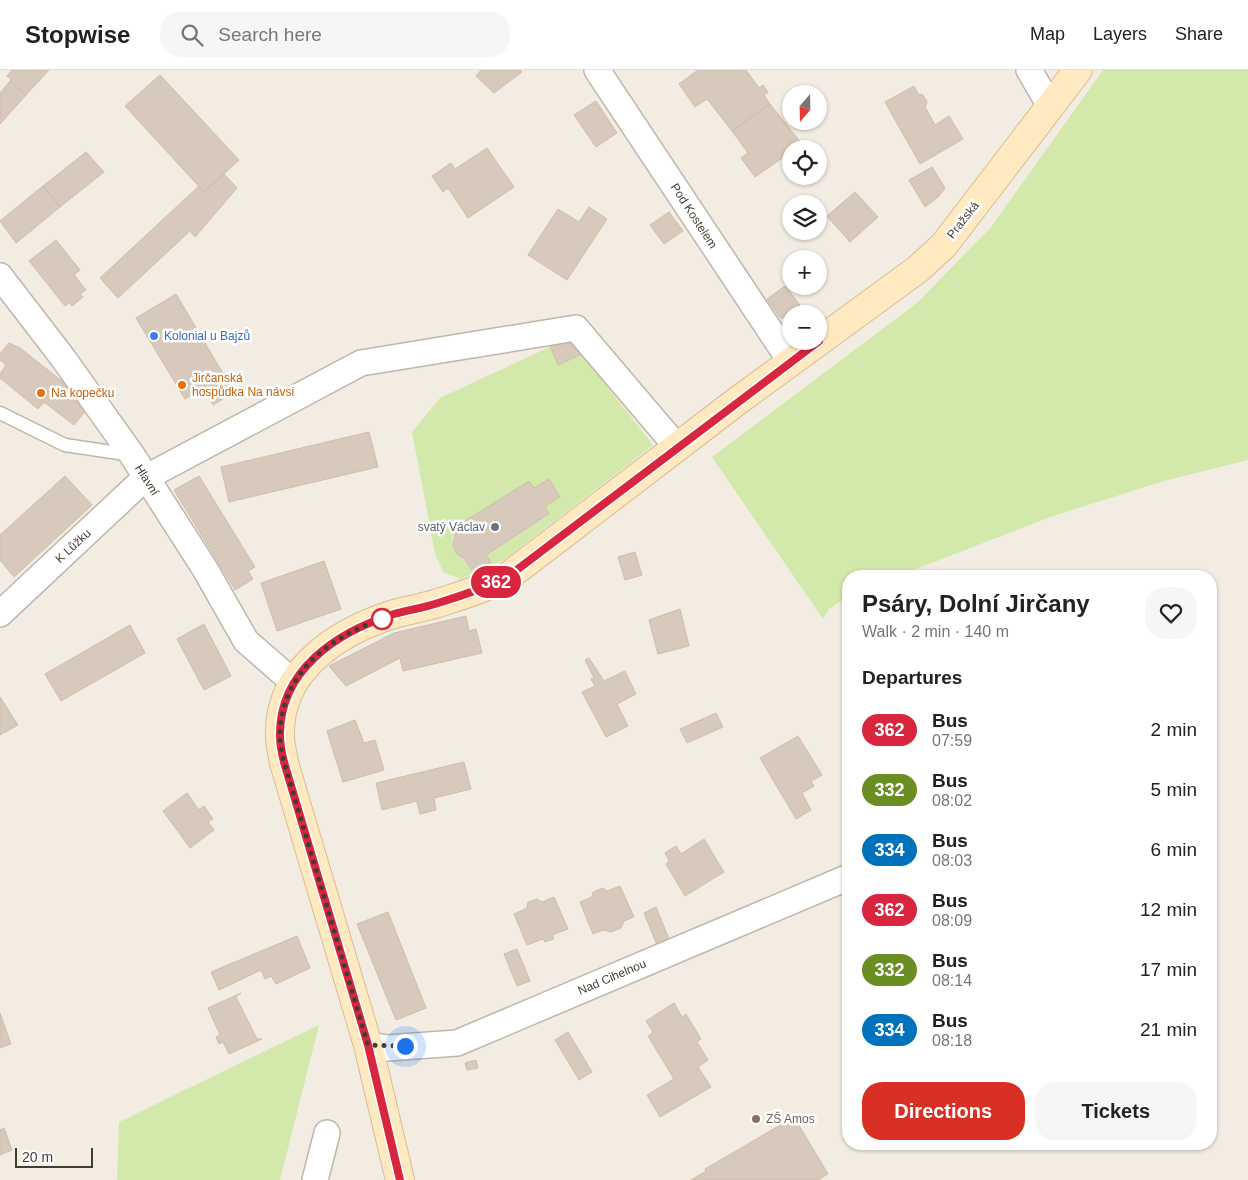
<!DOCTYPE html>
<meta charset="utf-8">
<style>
body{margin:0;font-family:Arial,sans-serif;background:#f6f6f6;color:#222;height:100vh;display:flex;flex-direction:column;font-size:19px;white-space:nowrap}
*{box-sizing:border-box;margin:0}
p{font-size:16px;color:#767676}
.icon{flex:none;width:28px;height:28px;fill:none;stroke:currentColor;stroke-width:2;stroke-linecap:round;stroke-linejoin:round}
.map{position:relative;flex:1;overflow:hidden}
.drawer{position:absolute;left:842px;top:500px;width:375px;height:580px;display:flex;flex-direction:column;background:#fff;border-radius:20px;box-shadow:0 1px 4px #0004}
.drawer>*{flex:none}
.badge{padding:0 10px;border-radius:16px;font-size:18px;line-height:32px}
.needle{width:32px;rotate:200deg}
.buttons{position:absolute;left:782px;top:15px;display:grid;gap:10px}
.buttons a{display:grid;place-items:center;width:45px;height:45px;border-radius:50%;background:#fff;box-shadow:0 1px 4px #0004;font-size:25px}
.scale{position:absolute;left:15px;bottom:12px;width:78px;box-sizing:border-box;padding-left:5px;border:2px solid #443c33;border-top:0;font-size:14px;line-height:18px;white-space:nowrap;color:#443c33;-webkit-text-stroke:4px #fff;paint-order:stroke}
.you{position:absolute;width:25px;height:25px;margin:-12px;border:4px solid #fff;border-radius:50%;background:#1a73e8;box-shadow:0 0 0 8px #1a73e833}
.map>.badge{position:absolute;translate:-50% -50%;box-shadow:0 0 0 2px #fff}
h2{padding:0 20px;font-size:19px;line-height:45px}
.round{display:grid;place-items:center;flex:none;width:52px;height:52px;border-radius:20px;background:#f6f6f6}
.headline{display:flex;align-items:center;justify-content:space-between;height:85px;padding:0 20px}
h1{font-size:24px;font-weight:600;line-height:38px}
.primary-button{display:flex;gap:10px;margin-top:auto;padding:10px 20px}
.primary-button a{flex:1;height:58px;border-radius:20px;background:#d93025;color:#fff;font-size:20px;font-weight:600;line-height:58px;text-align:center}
.primary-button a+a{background:#f6f6f6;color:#222}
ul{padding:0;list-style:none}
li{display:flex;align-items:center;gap:15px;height:60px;padding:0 20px}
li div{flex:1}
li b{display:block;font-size:19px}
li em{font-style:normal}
li .badge{min-width:55px;font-weight:700;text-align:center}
header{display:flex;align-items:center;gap:30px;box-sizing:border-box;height:70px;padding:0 25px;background:#fff;border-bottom:1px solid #e0e0e0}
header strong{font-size:24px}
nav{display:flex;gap:28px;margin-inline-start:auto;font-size:18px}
.search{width:350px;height:45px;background:#f6f6f6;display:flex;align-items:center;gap:12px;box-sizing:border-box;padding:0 18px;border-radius:20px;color:#767676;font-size:19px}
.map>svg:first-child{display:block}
.green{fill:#d3e8ab;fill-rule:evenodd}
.building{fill:#d7c9bc;stroke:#cfbdac}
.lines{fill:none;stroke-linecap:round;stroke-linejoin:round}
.service-casing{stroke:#c0b5a9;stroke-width:15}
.minor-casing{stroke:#c0b5a9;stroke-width:28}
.secondary-casing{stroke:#d6bd94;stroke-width:30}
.service{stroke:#fff;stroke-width:12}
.minor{stroke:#fff;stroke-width:25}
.secondary{stroke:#ffe9c0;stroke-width:28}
.line-casing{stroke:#fff;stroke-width:11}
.line{stroke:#d7263d;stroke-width:8}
.walk{stroke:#443c33;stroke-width:5;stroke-dasharray:0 9}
.shop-dot{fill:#3f7fe0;stroke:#fff;stroke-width:2}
.food-dot{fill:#e8710a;stroke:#fff;stroke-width:2}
.worship-dot{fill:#6b7280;stroke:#fff;stroke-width:2}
.stop-dot{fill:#fff;stroke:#d7263d;stroke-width:2.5}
.education-dot{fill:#8d6e63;stroke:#fff;stroke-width:2}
.labels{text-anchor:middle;stroke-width:5;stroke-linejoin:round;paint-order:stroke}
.street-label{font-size:12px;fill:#443c33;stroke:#fff}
.shop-label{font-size:12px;fill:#366cbe;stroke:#fff;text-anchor:start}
.food-label{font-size:12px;fill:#c56008;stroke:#fff;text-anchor:start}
.worship-label{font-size:12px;fill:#5b616d;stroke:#fff;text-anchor:end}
.education-label{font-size:12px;fill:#785e54;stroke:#fff;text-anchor:start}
</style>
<header>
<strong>Stopwise</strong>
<div class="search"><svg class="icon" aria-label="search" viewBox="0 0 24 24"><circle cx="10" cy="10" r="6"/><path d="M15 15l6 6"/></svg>Search here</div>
<nav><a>Map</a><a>Layers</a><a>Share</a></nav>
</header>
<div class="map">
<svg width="1248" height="1110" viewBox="0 0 1248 1110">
<rect width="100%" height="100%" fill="#f2ece3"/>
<g class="green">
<path d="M 1103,0 L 1248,0 L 1248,390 L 1164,411 L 1053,446 L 898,506 L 849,506 L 849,526 L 829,539 L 823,549 L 712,387 L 917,233 L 991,157 Z"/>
<path d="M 569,268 L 653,375 L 504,490 L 461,509 L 443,502 L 435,483 L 412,362 L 440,328 ZM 549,409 L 560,426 L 545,436 L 549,445 L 486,485 L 491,492 L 473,502 C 462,486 438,473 464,455 L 463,453 L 529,411 L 534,418 Z"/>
<path d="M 319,955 L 280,1110 L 117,1110 L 119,1052 Z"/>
</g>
<g class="building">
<path d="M 12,0 L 49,0 L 26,25 L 10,11 L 11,9 L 7,6 Z"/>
<path d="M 481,0 L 520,0 L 522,2 L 494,23 L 476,6 Z"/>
<path d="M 698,0 L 746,0 L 759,18 L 763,15 L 768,22 L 764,25 L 770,34 L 732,61 L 707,29 L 695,37 L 679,14 Z"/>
<path d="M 160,5 L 239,90 L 204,122 L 125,36 Z"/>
<path d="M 10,11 L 26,25 L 0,54 L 0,23 Z"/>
<path d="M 914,16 L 918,24 L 923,25 L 927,32 L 925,37 L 935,55 L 949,46 L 963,69 L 920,94 L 885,32 Z"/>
<path d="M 596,31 L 617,63 L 596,77 L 574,45 Z"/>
<path d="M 770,34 L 802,74 L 791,79 L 791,82 L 755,107 L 741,88 L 748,83 L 732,61 Z"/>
<path d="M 487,78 L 514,117 L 468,148 L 448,118 L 443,122 L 432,106 L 451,93 L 455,99 Z"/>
<path d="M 86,82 L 104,102 L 60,137 L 43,116 Z"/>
<path d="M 932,97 L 945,118 L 938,127 L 925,137 L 909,110 Z"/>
<path d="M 224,104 L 237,118 L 195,167 L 190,161 L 118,228 L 100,208 L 199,116 L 204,122 Z"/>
<path d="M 43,116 L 60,137 L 16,173 L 0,151 Z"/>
<path d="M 855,122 L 878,147 L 850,172 L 827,146 Z"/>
<path d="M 589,137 L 607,149 L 567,210 L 528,185 L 558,139 L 579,152 Z"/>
<path d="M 669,142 L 683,161 L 664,174 L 650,155 Z"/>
<path d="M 56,170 L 80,200 L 74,205 L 86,220 L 80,224 L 83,227 L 72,236 L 69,233 L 65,236 L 29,191 Z"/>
<path d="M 785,216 L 800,235 L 781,249 L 767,229 Z"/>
<path d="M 176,224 L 234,322 L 213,335 L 204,318 L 185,329 L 136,248 Z"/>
<path d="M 569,268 L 582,284 L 558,295 L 550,276 Z"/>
<path d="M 9,273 L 20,278 L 91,334 L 74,355 L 44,332 L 38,339 L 0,308 L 0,304 L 6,295 L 0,290 L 0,284 Z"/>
<path d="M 369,362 L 378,397 L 229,432 L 221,397 Z"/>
<path d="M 65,406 L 92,435 L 14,507 L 0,490 L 0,465 Z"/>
<path d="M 199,406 L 255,497 L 248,501 L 253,509 L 235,520 L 174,420 Z"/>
<path d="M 549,409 L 560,427 L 545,436 L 549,444 L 486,485 L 491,492 L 473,502 L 465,490 L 456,483 L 453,475 L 455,464 L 464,455 L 462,453 L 529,411 L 534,418 Z"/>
<path d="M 635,482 L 642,505 L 625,510 L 618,487 Z"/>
<path d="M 324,491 L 341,539 L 277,561 L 261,513 Z"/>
<path d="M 680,539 L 689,576 L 658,584 L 649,550 Z"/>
<path d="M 466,546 L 469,561 L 476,559 L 482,583 L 403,601 L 400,588 L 346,616 L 329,596 L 394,563 Z"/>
<path d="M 204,554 L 231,606 L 204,620 L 177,569 Z"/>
<path d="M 130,555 L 145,583 L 61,631 L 45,604 Z"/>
<path d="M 589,588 L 604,611 L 625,601 L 636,624 L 617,634 L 628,656 L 606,667 L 582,622 L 595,616 L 591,609 L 594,608 L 585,590 Z"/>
<path d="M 0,627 L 18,655 L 0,665 Z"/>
<path d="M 716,643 L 723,657 L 687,673 L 680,659 Z"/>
<path d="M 355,650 L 364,673 L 375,670 L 384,700 L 343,712 L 327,661 Z"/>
<path d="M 798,666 L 822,705 L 811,711 L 814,716 L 802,723 L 811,740 L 796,749 L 760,688 Z"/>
<path d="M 464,692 L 471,719 L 434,728 L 436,740 L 420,744 L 417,731 L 382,740 L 376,713 Z"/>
<path d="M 187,723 L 199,740 L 204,736 L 213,749 L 208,752 L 214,760 L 190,778 L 163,741 Z"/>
<path d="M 704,769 L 724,802 L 685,826 L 666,794 L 669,791 L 665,783 L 676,776 L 681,784 Z"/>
<path d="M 620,816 L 634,847 L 624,851 L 621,858 L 611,862 L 603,860 L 593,864 L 580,832 L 592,827 L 593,822 L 603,818 L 607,821 Z"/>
<path d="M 554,827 L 568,859 L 552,865 L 554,869 L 545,872 L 543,869 L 527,875 L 514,844 L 527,838 L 528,832 L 537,829 L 542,832 Z"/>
<path d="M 656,837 L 669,869 L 657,875 L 644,843 Z"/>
<path d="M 388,842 L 426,938 L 396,950 L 357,854 Z"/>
<path d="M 297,866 L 310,898 L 276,914 L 271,906 L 265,909 L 261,900 L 219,920 L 211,902 Z"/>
<path d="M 517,879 L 530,911 L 517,916 L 504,884 Z"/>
<path d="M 241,923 L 236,927 L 257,969 L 262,969 L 229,984 L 223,972 L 219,974 L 216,967 L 220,965 L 208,938 Z"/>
<path d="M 674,933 L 682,947 L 686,944 L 701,969 L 697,972 L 708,990 L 698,997 L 711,1017 L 660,1047 L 647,1025 L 674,1009 L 648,966 L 653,962 L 646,951 Z"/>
<path d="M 0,943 L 11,974 L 0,978 Z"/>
<path d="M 568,962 L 592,1002 L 579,1010 L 555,970 Z"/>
<path d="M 476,990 L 478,998 L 467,1000 L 465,993 Z"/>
<path d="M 794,1047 L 828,1104 L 818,1110 L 691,1110 L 706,1101 L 705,1099 Z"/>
<path d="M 4,1058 L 12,1080 L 0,1085 L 0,1060 Z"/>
</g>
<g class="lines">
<g class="service-casing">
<path id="service" d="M 0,343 L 65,375 L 132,385"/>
</g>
<g class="minor-casing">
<g id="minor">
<path d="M 597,0 L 791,292"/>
<path d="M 1029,0 L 1050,36"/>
<path d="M 0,206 L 63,288 L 132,385 L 205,499 L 246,571 L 293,612"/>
<path d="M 0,544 L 145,408 L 361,293 L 576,258 L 677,377"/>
<path d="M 368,975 L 388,978 L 457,973 L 849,807"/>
<path d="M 315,1110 L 327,1063"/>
</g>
</g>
<g class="secondary-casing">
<path id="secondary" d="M 400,1110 L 368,975 L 284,693 C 283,684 280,675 280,666 C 278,600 337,562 394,544 C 408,540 423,538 438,533 C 461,526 484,518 506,508 L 736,332 L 918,199 L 944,175 L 1078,0"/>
</g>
<use href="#service" class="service"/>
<use href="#minor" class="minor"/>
<use href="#secondary" class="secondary"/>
</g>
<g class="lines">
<g class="line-casing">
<path id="line" d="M 400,1110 L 368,975 L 284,692 C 282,684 280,675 280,666 C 279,600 337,562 394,544 C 408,540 423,538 438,533 C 461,526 484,518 506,508 L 819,271"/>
</g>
<use href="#line" class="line"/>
<path class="walk" d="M 382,549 C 329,567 280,604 280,666 C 280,674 282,684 284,692 L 368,975 L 405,976"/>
</g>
<circle class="shop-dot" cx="154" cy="266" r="5"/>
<g class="food-dot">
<circle cx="182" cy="315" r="5"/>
<circle cx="41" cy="323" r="5"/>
</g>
<circle class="worship-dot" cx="495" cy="457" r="5"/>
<circle class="stop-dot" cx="382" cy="549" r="10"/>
<circle class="education-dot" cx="756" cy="1049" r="5"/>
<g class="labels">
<g class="street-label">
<text transform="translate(694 146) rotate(57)" y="4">Pod Kostelem</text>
<text transform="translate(963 150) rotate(-52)" y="4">Pražská</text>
<text transform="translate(147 410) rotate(58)" y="4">Hlavní</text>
<text transform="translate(73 476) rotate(-43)" y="4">K Lůžku</text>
<text transform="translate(612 907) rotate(-23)" y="4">Nad Cihelnou</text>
</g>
<g class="shop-label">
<text x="164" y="270">Kolonial u Bajzů</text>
</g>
<g class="food-label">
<text x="192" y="312">Jirčanská<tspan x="192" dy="14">hospůdka Na návsi</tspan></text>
<text x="51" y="327">Na kopečku</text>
</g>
<g class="worship-label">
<text x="485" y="461">svatý Václav</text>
</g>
<g class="education-label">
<text x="766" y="1053">ZŠ Amos</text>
</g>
</g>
</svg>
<div class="buttons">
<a><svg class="needle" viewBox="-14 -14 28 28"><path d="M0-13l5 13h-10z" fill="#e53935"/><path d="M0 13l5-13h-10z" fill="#767676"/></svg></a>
<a><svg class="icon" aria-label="locate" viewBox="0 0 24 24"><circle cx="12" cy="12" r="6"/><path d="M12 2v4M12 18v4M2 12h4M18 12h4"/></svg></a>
<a><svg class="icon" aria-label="layers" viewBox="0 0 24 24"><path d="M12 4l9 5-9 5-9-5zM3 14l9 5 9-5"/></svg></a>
<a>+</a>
<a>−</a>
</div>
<div class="scale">20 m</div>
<div class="you" style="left:405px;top:976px"></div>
<b class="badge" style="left:496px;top:512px;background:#d7263d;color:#fff">362</b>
<section class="drawer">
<div class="headline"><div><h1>Psáry, Dolní Jirčany</h1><p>Walk · 2 min · 140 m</p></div><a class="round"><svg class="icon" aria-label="heart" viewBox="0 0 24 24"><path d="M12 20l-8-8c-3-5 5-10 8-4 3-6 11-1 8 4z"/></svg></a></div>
<h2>Departures</h2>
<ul>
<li><span class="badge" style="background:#d7263d;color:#fff">362</span><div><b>Bus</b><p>07:59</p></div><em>2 min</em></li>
<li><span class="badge" style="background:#6b8e23;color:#fff">332</span><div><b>Bus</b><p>08:02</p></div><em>5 min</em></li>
<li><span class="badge" style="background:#0072bc;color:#fff">334</span><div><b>Bus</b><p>08:03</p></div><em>6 min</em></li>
<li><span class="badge" style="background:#d7263d;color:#fff">362</span><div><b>Bus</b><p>08:09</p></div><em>12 min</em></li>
<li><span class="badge" style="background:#6b8e23;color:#fff">332</span><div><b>Bus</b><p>08:14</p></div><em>17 min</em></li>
<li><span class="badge" style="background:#0072bc;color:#fff">334</span><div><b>Bus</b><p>08:18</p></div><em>21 min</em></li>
</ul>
<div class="primary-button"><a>Directions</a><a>Tickets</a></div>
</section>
</div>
